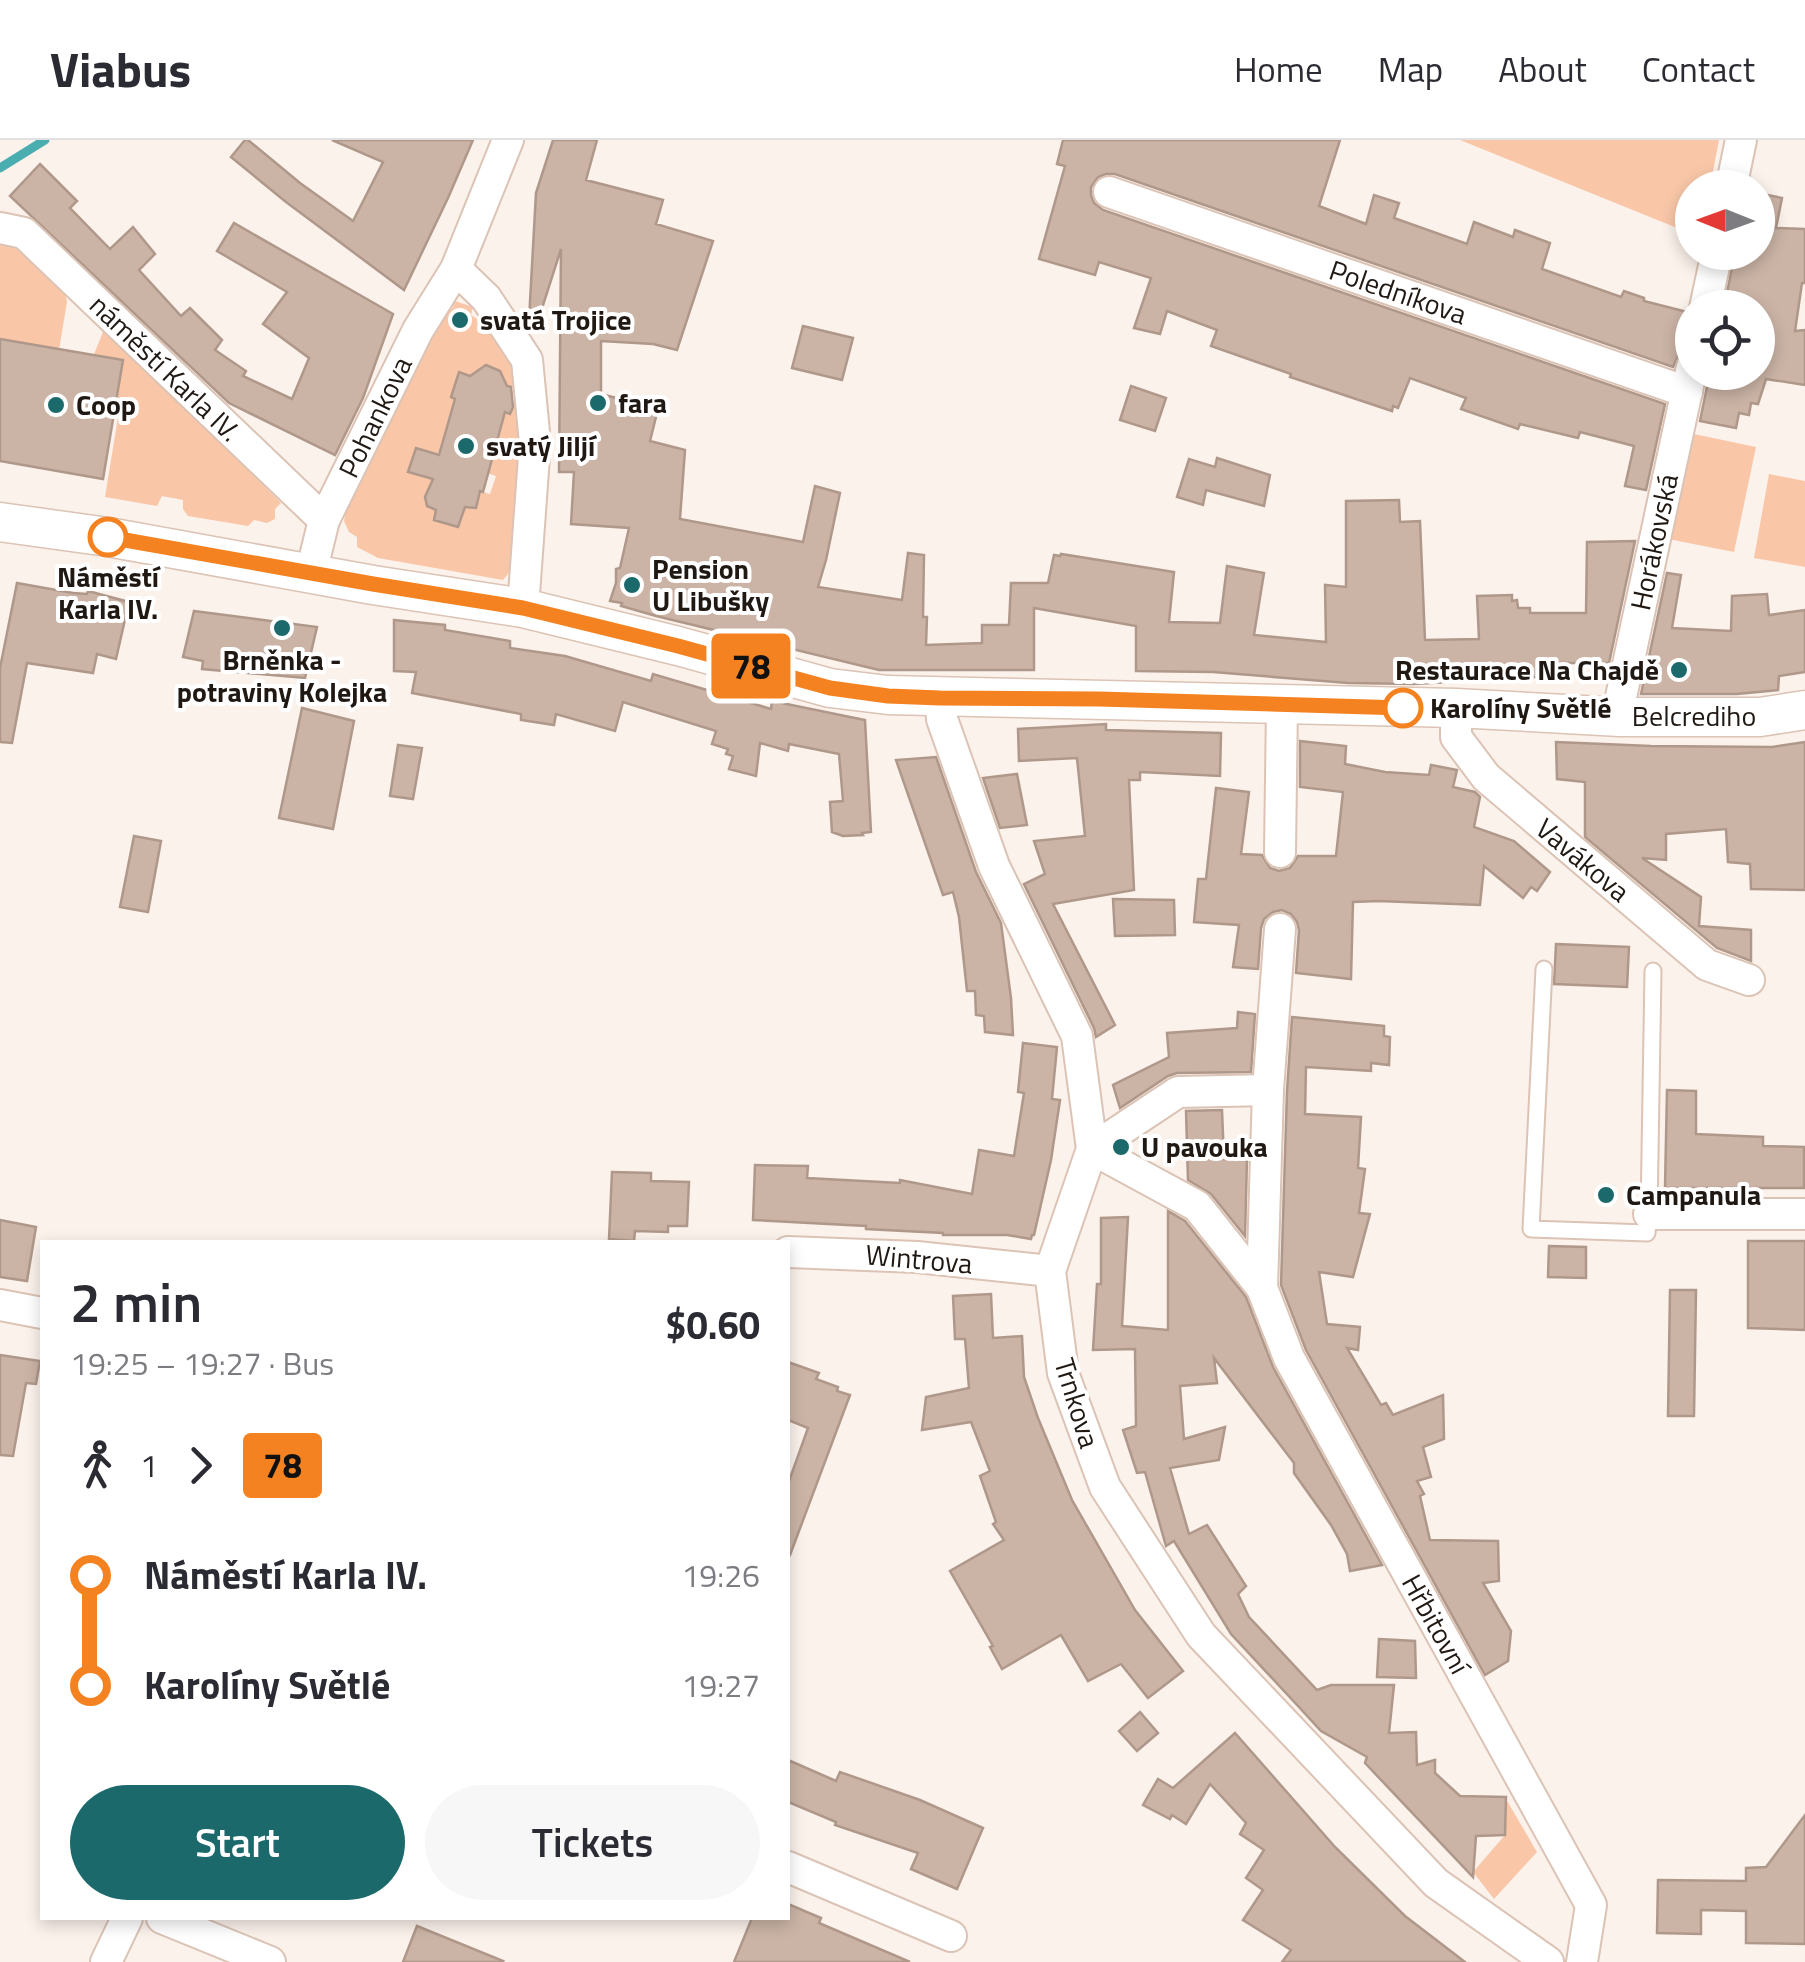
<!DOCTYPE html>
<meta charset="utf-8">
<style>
body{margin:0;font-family:"Titillium Web",sans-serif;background:#f7f7f7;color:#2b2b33;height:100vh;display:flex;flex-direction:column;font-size:38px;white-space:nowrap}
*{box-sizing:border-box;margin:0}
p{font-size:32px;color:#7c7c81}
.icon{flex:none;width:55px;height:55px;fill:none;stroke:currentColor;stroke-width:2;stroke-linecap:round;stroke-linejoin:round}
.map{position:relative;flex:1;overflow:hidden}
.details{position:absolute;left:40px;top:1100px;width:750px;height:680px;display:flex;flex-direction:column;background:#fff;border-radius:0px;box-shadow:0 5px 15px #0003}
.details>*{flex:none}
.badge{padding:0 20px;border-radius:8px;font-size:35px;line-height:65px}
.needle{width:65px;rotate:271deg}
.controls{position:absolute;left:1675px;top:30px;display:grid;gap:20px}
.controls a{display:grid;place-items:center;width:100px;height:100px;border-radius:50%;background:#fff;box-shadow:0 5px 15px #0003;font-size:50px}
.map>.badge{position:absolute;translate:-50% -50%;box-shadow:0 0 0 5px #fff}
.legs{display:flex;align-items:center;gap:15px;height:110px;padding:0 30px;font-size:32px}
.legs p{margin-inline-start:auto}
.headline{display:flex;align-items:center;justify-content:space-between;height:170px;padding:0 30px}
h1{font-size:55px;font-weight:600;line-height:75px}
.button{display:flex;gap:20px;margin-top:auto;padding:20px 30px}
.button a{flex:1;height:115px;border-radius:60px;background:#1b696b;color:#fff;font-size:40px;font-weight:600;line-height:115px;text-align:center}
.button a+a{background:#f7f7f7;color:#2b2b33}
ul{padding:0 30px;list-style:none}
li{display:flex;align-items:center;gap:35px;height:110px;font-size:38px}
li i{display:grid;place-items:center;width:15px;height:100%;margin:0 12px;background:currentColor}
li i::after{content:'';width:25px;height:25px;margin:-12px;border:8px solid;border-radius:50%;background:#fff}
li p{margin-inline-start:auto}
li:first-child i{background:linear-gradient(#0000 50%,currentColor 0)}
li:last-child i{background:linear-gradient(currentColor 50%,#0000 0)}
header{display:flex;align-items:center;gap:60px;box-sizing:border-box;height:140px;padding:0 50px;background:#fff;border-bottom:2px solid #e1e1e2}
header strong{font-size:48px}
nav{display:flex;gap:55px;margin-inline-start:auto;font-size:35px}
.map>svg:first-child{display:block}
.green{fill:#f9c7a8;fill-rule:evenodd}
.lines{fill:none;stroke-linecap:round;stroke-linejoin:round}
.stream{stroke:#4aadb0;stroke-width:9}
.building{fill:#cbb4a6;stroke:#af988a;stroke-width:2.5}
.service-casing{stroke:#dbc3b5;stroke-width:19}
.minor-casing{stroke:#dbc3b5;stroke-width:34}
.tertiary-casing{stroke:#dbc3b5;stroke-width:41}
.service{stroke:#fff;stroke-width:15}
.minor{stroke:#fff;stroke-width:30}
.tertiary{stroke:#fff;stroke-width:38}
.line-1-casing{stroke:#fff;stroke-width:22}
.line-1{stroke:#f58220;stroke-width:15}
.poi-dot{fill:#1b696b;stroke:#fff;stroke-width:4}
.stop-1-dot{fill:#fff;stroke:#f58220;stroke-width:5}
.labels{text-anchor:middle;stroke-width:8;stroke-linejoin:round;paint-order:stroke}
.street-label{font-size:28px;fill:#201813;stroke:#fff}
.poi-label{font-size:28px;font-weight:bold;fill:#201813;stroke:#fff;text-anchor:start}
.stop-label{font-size:28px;font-weight:bold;fill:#201813;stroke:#fff}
</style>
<header>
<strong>Viabus</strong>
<nav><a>Home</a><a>Map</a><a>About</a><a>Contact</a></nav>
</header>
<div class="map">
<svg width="1805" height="1822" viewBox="0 0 1805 1822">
<rect width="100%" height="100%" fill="#fcf2ec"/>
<g class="green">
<path d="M 1460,0 L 1719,0 L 1710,47 L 1692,48 L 1692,94 Z"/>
<path d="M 0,96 L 22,101 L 62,141 L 67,162 L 59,210 L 0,201 Z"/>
<path d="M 455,161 L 473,167 L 471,175 L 485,184 L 513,225 L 523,258 L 513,428 L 503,440 L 378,418 L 357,407 L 357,397 L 349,392 L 344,381 L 347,362 L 359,348 L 373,306 L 391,265 L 448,168 L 452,169 ZM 486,225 L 500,231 L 503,245 L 518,249 L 511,274 L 500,274 L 483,332 L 496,336 L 490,354 L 476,350 L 476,367 L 465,367 L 458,387 L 434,380 L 437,369 L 427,366 L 426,363 L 443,317 L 442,306 L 455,261 L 455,258 L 451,257 L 459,232 L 473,237 L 475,232 Z"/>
<path d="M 106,184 L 281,363 L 275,369 L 275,379 L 267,383 L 254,380 L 248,386 L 188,376 L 183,369 L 183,360 L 162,356 L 157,366 L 105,357 L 119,271 L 112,269 L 93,217 Z"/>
<path d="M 1689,293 L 1756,307 L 1734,412 L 1668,399 Z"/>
<path d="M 1769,334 L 1805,341 L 1805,427 L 1754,418 Z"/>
<path d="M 1506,1659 L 1537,1712 L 1494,1759 L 1473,1732 L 1505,1695 Z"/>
</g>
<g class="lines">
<path class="stream" d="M 0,28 L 45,0"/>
</g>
<g class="building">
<path d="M 245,0 L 248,0 L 300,43 L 353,81 L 383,22 L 332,0 L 473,0 L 448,58 L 404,150 L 286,62 L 231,17 Z"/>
<path d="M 553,0 L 597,0 L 586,40 L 663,60 L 656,84 L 713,101 L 677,210 L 653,204 L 601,201 L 601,254 L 658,269 L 650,301 L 685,310 L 680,379 L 803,402 L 815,346 L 840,353 L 826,420 L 818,447 L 902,460 L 908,413 L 924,415 L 923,477 L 927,477 L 926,505 L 982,503 L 982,485 L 1009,485 L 1011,443 L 1048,443 L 1054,415 L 1060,416 L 1061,414 L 1174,432 L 1169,482 L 1220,483 L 1227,426 L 1264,433 L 1254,495 L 1326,502 L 1325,445 L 1346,447 L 1346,361 L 1399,360 L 1400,382 L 1420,381 L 1425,500 L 1479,499 L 1477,456 L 1512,455 L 1512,461 L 1517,460 L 1518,468 L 1530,468 L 1530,473 L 1586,473 L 1587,402 L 1635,401 L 1609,523 L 1556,523 L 1557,536 L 1413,544 L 1348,543 L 1213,532 L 1136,531 L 1136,486 L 1034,468 L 1034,530 L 879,530 L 656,476 L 621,466 L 622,463 L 610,461 L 616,443 L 616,429 L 620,428 L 629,388 L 571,384 L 574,332 L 559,332 L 561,109 L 538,181 L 529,180 L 536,53 Z"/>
<path d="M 1063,0 L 1340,0 L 1319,66 L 1366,84 L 1374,55 L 1399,63 L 1394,78 L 1467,104 L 1474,82 L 1513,97 L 1515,90 L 1550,103 L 1542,129 L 1621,157 L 1624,151 L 1644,158 L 1644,161 L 1687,172 L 1679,214 L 1673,227 L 1115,34 L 1106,34 L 1098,37 L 1091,47 L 1091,55 L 1094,63 L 1103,70 L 1665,264 L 1646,350 L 1625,346 L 1634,306 L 1580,292 L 1578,298 L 1520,284 L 1518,289 L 1461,269 L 1466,258 L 1410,238 L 1398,268 L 1393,266 L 1392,271 L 1290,237 L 1291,234 L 1211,206 L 1217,190 L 1167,171 L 1160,194 L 1134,188 L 1151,138 L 1099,122 L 1095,135 L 1039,119 L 1065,26 L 1057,24 Z"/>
<path d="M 40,24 L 77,61 L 70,68 L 110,109 L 133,87 L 155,114 L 139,130 L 181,176 L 190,168 L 222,200 L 215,210 L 246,231 L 243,236 L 292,259 L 309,218 L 263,184 L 287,152 L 217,111 L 234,83 L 393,174 L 363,258 L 335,315 L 229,263 L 10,56 Z"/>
<path d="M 1758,53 L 1782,58 L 1776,88 L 1805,89 L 1805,143 L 1802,143 L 1795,191 L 1805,190 L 1805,245 L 1766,239 L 1758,264 L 1751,263 L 1749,275 L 1739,273 L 1736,288 L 1700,281 L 1710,232 L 1758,232 L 1758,168 L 1724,168 L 1735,112 L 1758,112 Z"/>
<path d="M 803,186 L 853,198 L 842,240 L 792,228 Z"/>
<path d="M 0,199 L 123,220 L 103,339 L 0,321 Z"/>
<path d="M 486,225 L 500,231 L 507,246 L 511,247 L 513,267 L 510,274 L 505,272 L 483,352 L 480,351 L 476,368 L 465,367 L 458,387 L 434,380 L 436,370 L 427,366 L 425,357 L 433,339 L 408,332 L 416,308 L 439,315 L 455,259 L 451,257 L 459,232 L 470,236 Z"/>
<path d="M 1131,246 L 1166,258 L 1155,291 L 1120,280 Z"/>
<path d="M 1217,318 L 1270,335 L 1264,366 L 1206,350 L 1203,365 L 1177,357 L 1189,319 L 1215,327 Z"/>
<path d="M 1667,433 L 1681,435 L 1672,488 L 1731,491 L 1732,456 L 1767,454 L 1769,475 L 1805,470 L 1805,532 L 1779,536 L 1778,550 L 1737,554 L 1641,554 Z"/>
<path d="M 17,443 L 73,453 L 87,454 L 88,451 L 129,462 L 116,519 L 97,514 L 93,533 L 27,523 L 12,603 L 0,602 L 0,528 Z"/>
<path d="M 194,471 L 317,487 L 305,538 L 202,529 L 203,521 L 183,517 Z"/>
<path d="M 394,480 L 445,485 L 445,490 L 510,501 L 510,508 L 565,516 L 651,541 L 653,534 L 771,569 L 772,561 L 865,580 L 871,692 L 862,693 L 863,695 L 843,696 L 832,692 L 830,662 L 843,661 L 839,614 L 789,604 L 788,611 L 760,603 L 756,636 L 729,629 L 733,616 L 726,614 L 728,609 L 712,604 L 716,591 L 623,562 L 615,591 L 556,574 L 554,585 L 521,580 L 521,574 L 412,553 L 416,532 L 394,531 Z"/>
<path d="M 302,568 L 354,581 L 333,689 L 279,678 Z"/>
<path d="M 1106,584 L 1106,590 L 1221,593 L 1220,636 L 1140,632 L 1140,640 L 1129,640 L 1134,750 L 1053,764 L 1115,885 L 1096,897 L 1094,888 L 1024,744 L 1045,734 L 1034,701 L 1085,696 L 1077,618 L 1019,621 L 1018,589 Z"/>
<path d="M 1300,601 L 1346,606 L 1345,624 L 1385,632 L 1429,635 L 1431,625 L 1457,630 L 1453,647 L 1475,652 L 1480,657 L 1474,687 L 1514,701 L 1550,732 L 1537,751 L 1531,747 L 1523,758 L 1484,726 L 1480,765 L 1378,761 L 1353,762 L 1351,839 L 1296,833 L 1299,790 L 1297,782 L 1291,774 L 1282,770 L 1273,772 L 1264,779 L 1261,788 L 1258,829 L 1233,827 L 1239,785 L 1194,782 L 1198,739 L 1206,739 L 1216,648 L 1249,652 L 1241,714 L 1262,715 L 1270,728 L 1279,731 L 1290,728 L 1298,716 L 1336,716 L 1343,652 L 1300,647 Z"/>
<path d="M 1556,602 L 1651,606 L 1772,607 L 1805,602 L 1805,750 L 1751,749 L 1750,724 L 1728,722 L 1726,689 L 1666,694 L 1666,720 L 1642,718 L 1701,757 L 1699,786 L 1751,790 L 1751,821 L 1717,808 L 1585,697 L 1585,642 L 1557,639 Z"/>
<path d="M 398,605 L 422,608 L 413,659 L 390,656 Z"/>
<path d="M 936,617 L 976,732 L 1001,783 L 1011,858 L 1013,895 L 985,892 L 984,876 L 976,875 L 975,851 L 967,851 L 959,777 L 953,752 L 943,755 L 896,620 Z"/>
<path d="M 1017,634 L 1027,685 L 1000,688 L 983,638 Z"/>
<path d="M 134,696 L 161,701 L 148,772 L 120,767 Z"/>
<path d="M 1113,759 L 1174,760 L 1175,795 L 1115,796 Z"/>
<path d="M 1556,804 L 1629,807 L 1627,847 L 1554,844 Z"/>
<path d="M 1238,872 L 1255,874 L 1251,932 L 1177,933 L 1168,936 L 1120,968 L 1113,945 L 1169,917 L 1167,893 L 1237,888 Z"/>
<path d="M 1292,877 L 1384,886 L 1384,896 L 1390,897 L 1389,925 L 1371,923 L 1371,931 L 1306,927 L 1305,974 L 1361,977 L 1358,1028 L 1365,1029 L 1359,1073 L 1370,1074 L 1353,1137 L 1319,1132 L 1327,1184 L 1360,1187 L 1358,1210 L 1347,1208 L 1381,1265 L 1386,1263 L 1393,1275 L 1443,1255 L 1444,1299 L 1423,1307 L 1431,1337 L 1417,1341 L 1424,1354 L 1420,1356 L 1430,1400 L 1498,1401 L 1499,1441 L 1483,1443 L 1511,1491 L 1508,1521 L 1485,1535 L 1306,1210 L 1281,1145 L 1287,951 Z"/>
<path d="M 1023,903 L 1057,907 L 1052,959 L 1060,960 L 1051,1020 L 1034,1095 L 1032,1095 L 1031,1099 L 1007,1095 L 943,1095 L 943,1093 L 866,1089 L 866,1086 L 753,1080 L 755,1025 L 808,1026 L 807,1038 L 900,1043 L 900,1040 L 972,1054 L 979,1010 L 1014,1016 L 1024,953 L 1018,952 Z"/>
<path d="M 1667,950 L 1696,951 L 1696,994 L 1763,997 L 1763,1006 L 1804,1007 L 1804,1048 L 1665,1048 Z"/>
<path d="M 1222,970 L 1224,1019 L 1247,1020 L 1245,1096 L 1211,1054 L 1188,1040 L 1186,971 Z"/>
<path d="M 612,1032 L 651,1033 L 651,1041 L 689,1042 L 687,1086 L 668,1086 L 668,1092 L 635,1091 L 634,1101 L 609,1099 Z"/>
<path d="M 1168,1071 L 1185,1081 L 1246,1157 L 1273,1227 L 1382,1425 L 1350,1431 L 1347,1414 L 1331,1385 L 1294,1333 L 1294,1323 L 1214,1218 L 1217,1243 L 1180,1246 L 1184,1299 L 1225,1287 L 1219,1320 L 1170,1328 L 1189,1394 L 1207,1385 L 1246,1446 L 1238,1454 L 1249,1477 L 1317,1550 L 1331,1545 L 1394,1545 L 1389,1593 L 1416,1592 L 1417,1625 L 1435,1620 L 1435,1633 L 1460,1656 L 1506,1657 L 1505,1695 L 1476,1696 L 1473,1737 L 1365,1623 L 1367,1617 L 1321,1591 L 1298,1566 L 1231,1494 L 1174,1401 L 1166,1406 L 1145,1332 L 1137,1333 L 1123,1290 L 1136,1286 L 1135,1209 L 1093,1210 L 1097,1144 L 1101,1144 L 1101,1078 L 1128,1077 L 1122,1186 L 1168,1190 Z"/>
<path d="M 0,1080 L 36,1087 L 27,1141 L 0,1137 Z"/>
<path d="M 1748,1101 L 1805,1101 L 1805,1190 L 1748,1188 Z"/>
<path d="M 1549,1106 L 1586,1107 L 1586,1138 L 1548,1137 Z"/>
<path d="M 1670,1150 L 1696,1150 L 1694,1276 L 1668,1276 Z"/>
<path d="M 991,1154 L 993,1198 L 1022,1196 L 1024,1237 L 1038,1278 L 1072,1360 L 1135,1470 L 1183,1531 L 1148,1558 L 1121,1524 L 1088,1541 L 1061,1495 L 1002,1529 L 990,1507 L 993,1506 L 950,1431 L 1004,1400 L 993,1384 L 996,1382 L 980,1336 L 990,1331 L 971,1282 L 922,1290 L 926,1257 L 969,1248 L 965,1199 L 955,1199 L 953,1156 Z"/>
<path d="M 0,1215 L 40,1221 L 36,1244 L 26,1243 L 13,1316 L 0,1315 Z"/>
<path d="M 788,1222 L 819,1233 L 816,1239 L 838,1247 L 837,1251 L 850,1255 L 790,1415 L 788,1414 L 788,1344 L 808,1288 L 788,1280 Z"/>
<path d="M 1379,1499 L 1415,1501 L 1416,1538 L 1377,1537 Z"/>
<path d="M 1140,1572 L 1158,1593 L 1137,1611 L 1119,1591 Z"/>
<path d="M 1235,1593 L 1335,1707 L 1405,1776 L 1465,1822 L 1282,1822 L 1291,1810 L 1243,1780 L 1263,1750 L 1246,1738 L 1264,1710 L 1240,1694 L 1246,1683 L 1210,1644 L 1186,1684 L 1172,1675 L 1170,1679 L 1143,1665 L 1158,1639 L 1173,1648 Z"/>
<path d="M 788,1620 L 836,1641 L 840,1632 L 920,1660 L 983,1688 L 957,1749 L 911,1729 L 918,1713 L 835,1685 L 836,1682 L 788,1662 Z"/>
<path d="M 1805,1675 L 1805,1804 L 1746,1803 L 1746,1771 L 1701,1770 L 1701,1794 L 1657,1793 L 1658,1740 L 1746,1741 L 1746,1728 L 1766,1727 Z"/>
<path d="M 788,1764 L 821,1778 L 819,1783 L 910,1822 L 734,1822 L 752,1778 L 788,1778 Z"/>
<path d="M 417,1786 L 503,1821 L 502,1822 L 403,1822 Z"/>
</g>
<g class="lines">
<g class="service-casing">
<path id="service" d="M 1544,829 L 1531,1089 L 1647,1093 L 1649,1074 L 1653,831"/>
</g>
<g class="minor-casing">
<g id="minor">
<path d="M 1731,48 L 1741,0"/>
<path d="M 1109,52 L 1687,252"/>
<path d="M 0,88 L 24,93 L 324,380"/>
<path d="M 456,129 L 486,158 L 527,220 L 535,303 L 523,468"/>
<path d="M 1705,168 L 1717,112"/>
<path d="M 311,433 L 324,380 L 418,190 L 456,129 L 508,0"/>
<path d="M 940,558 L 942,579 L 994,726 L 1077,896 L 1092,1009 L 1050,1131 L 1063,1233 L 1105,1347 L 1201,1495 L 1436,1743 L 1548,1822"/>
<path d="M 1456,568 L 1456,597 L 1486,637 L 1707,825 L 1749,840"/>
<path d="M 1620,577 L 1621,557 L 1692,227"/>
<path d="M 1280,712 L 1282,565"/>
<path d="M 1280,789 L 1268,950 L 1262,1148 L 1289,1218 L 1591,1765 L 1582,1822"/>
<path d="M 1649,1074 L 1805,1074"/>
<path d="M 788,1112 L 917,1117 L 1050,1131"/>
<path d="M 1262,1148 L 1197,1066 L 1092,1009 L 1178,952 L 1268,950"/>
<path d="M 0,1165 L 42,1173"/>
<path d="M 788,1727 L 951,1796"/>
<path d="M 162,1778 L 270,1822"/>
<path d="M 106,1822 L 127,1778"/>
</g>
</g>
<g class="tertiary-casing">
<path id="tertiary" d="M 0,382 L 108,397 L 373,445 L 523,468 L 678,506 L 830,548 L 888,555 L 1456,568 L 1620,577 L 1760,577 L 1805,570"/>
</g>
<use href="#service" class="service"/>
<use href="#minor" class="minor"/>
<use href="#tertiary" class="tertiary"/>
</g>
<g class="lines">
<g class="line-1-casing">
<path id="line-1" d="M 108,397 L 373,444 L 523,468 L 678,506 L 830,548 L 888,556 L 940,558 L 1099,559 L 1403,568"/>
</g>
<use href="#line-1" class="line-1"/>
</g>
<g class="poi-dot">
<circle cx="460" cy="180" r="10"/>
<circle cx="598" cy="263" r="10"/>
<circle cx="56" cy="265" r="10"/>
<circle cx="466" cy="306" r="10"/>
<circle cx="632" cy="445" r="10"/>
<circle cx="282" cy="488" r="10"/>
<circle cx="1679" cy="530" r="10"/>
<circle cx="1121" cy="1007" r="10"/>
<circle cx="1606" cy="1055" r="10"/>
</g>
<g class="stop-1-dot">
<circle cx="108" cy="397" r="18"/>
<circle cx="1403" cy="568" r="18"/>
</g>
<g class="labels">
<g class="street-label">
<text transform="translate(1398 152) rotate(19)" y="10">Poledníkova</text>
<text transform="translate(165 228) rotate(44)" y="10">náměstí Karla IV.</text>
<text transform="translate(375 277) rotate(-64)" y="10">Pohankova</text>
<text transform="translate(1654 402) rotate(-78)" y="10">Horákovská</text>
<text x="1694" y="586">Belcrediho</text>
<text transform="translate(1583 720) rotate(40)" y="10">Vavákova</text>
<text transform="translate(919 1119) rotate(5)" y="10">Wintrova</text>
<text transform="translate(1077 1263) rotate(73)" y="10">Trnkova</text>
<text transform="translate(1436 1484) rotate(61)" y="10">Hřbitovní</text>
</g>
<g class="poi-label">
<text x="480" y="190">svatá Trojice</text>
<text x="618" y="273">fara</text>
<text x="76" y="275">Coop</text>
<text x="486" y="316">svatý Jiljí</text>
<text x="652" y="439">Pension<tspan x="652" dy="32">U Libušky</tspan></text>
<text x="282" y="530" text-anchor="middle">Brněnka -<tspan x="282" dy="32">potraviny Kolejka</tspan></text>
<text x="1659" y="540" text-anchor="end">Restaurace Na Chajdě</text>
<text x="1141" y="1017">U pavouka</text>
<text x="1626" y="1065">Campanula</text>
</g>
<g class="stop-label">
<text x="108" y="447">Náměstí<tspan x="108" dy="32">Karla IV.</tspan></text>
<text x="1430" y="578" text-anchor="start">Karolíny Světlé</text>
</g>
</g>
</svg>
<div class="controls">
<a><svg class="needle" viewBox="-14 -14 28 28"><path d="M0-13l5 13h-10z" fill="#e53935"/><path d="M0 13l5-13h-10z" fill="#7c7c81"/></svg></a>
<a><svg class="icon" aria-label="locate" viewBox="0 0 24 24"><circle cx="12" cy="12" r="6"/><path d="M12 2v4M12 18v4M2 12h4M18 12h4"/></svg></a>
</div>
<b class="badge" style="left:751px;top:526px;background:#f58220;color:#111">78</b>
<section class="details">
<div class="headline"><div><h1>2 min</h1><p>19:25 – 19:27 · Bus</p></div><b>$0.60</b></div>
<div class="legs"><svg class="icon" aria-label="walk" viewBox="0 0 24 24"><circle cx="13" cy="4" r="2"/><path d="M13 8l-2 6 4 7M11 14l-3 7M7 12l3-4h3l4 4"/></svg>1<svg class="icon" aria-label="forward" viewBox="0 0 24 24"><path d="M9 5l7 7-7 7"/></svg><b class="badge" style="background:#f58220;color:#111">78</b></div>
<ul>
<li><i style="color:#f58220"></i><b>Náměstí Karla IV.</b><p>19:26</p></li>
<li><i style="color:#f58220"></i><b>Karolíny Světlé</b><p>19:27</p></li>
</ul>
<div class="button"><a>Start</a><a>Tickets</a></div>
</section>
</div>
